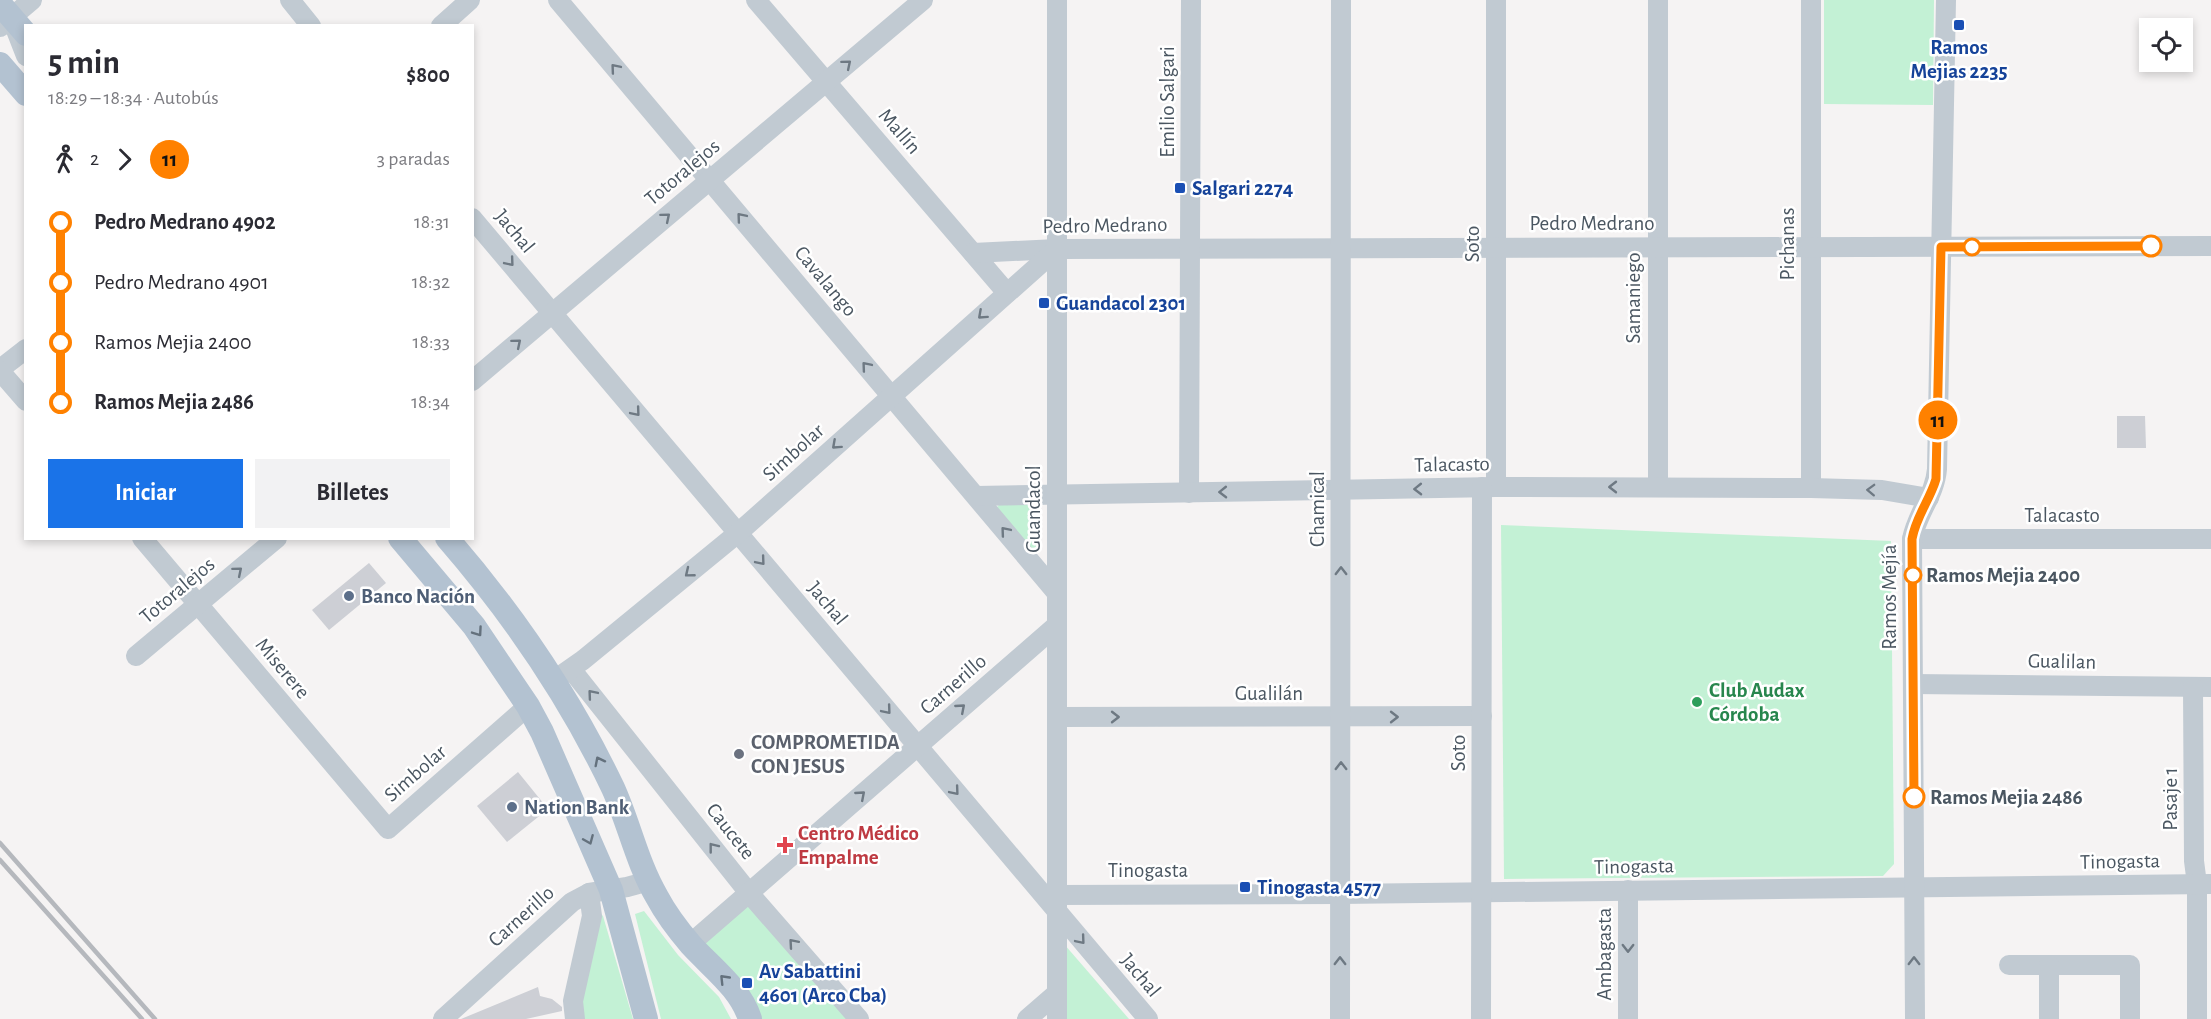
<!DOCTYPE html>
<html lang="es">
<meta charset="utf-8">
<style>
body{margin:0;font-family:"Alegreya Sans",sans-serif;background:#f2f2f3;color:#2b2b33;height:100vh;display:flex;flex-direction:column;font-size:22px;white-space:nowrap}
*{box-sizing:border-box;margin:0}
p{font-size:20px;color:#7c7c81}
.icon{flex:none;width:33px;height:33px;fill:none;stroke:currentColor;stroke-width:2;stroke-linecap:round;stroke-linejoin:round}
.map{position:relative;flex:1;overflow:hidden}
.side{position:absolute;left:24px;top:24px;width:450px;height:516px;display:flex;flex-direction:column;background:#fff;border-radius:0px;box-shadow:0 3px 9px #0003}
.side>*{flex:none}
.badge{padding:0 12px;border-radius:20px;font-size:21px;line-height:39px}
.buttons{position:absolute;left:2139px;top:18px;display:grid;gap:12px}
.buttons a{display:grid;place-items:center;width:54px;height:54px;border-radius:0px;background:#fff;box-shadow:0 3px 9px #0003;font-size:30px}
.map>.badge{position:absolute;translate:-50% -50%;box-shadow:0 0 0 3px #fff}
.legs{display:flex;align-items:center;gap:9px;height:66px;padding:0 24px;font-size:20px}
.legs p{margin-inline-start:auto}
.summary{display:flex;align-items:center;justify-content:space-between;height:102px;padding:0 24px}
h1{font-size:33px;font-weight:600;line-height:45px}
.cta{display:flex;gap:12px;margin-top:auto;padding:12px 24px}
.cta a{flex:1;height:69px;border-radius:0px;background:#1a73e8;color:#fff;font-size:24px;font-weight:600;line-height:69px;text-align:center}
.cta a+a{background:#f2f2f3;color:#2b2b33}
ul{padding:0 24px;list-style:none}
li{display:flex;align-items:center;gap:21px;height:60px;font-size:22px}
li i{display:grid;place-items:center;width:9px;height:100%;margin:0 8px;background:currentColor}
li i::after{content:'';width:15px;height:15px;margin:-8px;border:4px solid;border-radius:50%;background:#fff}
li p{margin-inline-start:auto}
li:first-child i{background:linear-gradient(#0000 50%,currentColor 0)}
li:last-child i{background:linear-gradient(currentColor 50%,#0000 0)}
.map>svg:first-child{display:block}
.green{fill:#c3f1d5}
.building{fill:#cdcfd5}
.lines{fill:none;stroke-linecap:round;stroke-linejoin:round}
.minor{stroke:#c1cad2;stroke-width:20}
.major{stroke:#b3c2d1;stroke-width:24}
.rail{stroke:#b5b8bd;stroke-width:4.5}
.oneway{stroke:#6e7983}
.oneway2{stroke:#64717d}
.line-1-casing{stroke:#fff;stroke-width:14}
.line-1{stroke:#ff8100;stroke-width:9}
.transit-dot{fill:#1a4fb4;stroke:#fff;stroke-width:2}
.stop-1-dot{fill:#fff;stroke:#ff8100;stroke-width:3}
.service-dot{fill:#5c6f8a;stroke:#fff;stroke-width:2}
.leisure-dot{fill:#2e9e5b;stroke:#fff;stroke-width:2}
.worship-dot{fill:#6b7280;stroke:#fff;stroke-width:2}
.health-dot{fill:#e0444e;stroke:#fff;stroke-width:2}
.labels{text-anchor:middle;stroke-width:5;stroke-linejoin:round;paint-order:stroke}
.transit-label{font-size:21px;font-weight:bold;fill:#164399;stroke:#fff;text-anchor:start}
.street-label{font-size:21px;fill:#4a5661;stroke:#fff}
.stop-label{font-size:21px;font-weight:bold;fill:#4a5661;stroke:#fff;text-anchor:start}
.service-label{font-size:21px;font-weight:bold;fill:#4e5e75;stroke:#fff;text-anchor:start}
.leisure-label{font-size:21px;font-weight:bold;fill:#27864d;stroke:#fff;text-anchor:start}
.worship-label{font-size:21px;font-weight:bold;fill:#5b616d;stroke:#fff;text-anchor:start}
.health-label{font-size:21px;font-weight:bold;fill:#be3a42;stroke:#fff;text-anchor:start}
</style>
<div class="map">
<svg width="2211" height="1019" viewBox="0 0 2211 1019">
<rect width="100%" height="100%" fill="#f5f3f3"/>
<g class="green">
<path d="M 1824,0 L 1934,0 L 1933,105 L 1824,104 Z"/>
<path d="M 1031,502 L 1036,509 L 1038,552 L 1034,556 L 995,509 L 1001,503 Z"/>
<path d="M 1501,525 L 1891,541 L 1894,864 L 1883,876 L 1504,879 Z"/>
<path d="M 748,905 L 847,1019 L 762,1019 L 739,982 L 703,945 Z"/>
<path d="M 644,911 L 678,955 L 719,997 L 731,1019 L 661,1019 L 635,914 Z"/>
<path d="M 600,913 L 603,916 L 633,1019 L 576,1019 Z"/>
<path d="M 1064,944 L 1129,1019 L 1064,1019 Z"/>
</g>
<g class="building">
<path d="M 2117,416 L 2145,416 L 2146,448 L 2117,448 Z"/>
<path d="M 369,563 L 386,583 L 329,630 L 312,610 Z"/>
<path d="M 518,772 L 548,809 L 507,842 L 477,806 Z"/>
<path d="M 538,987 L 540,996 L 552,999 L 562,1007 L 562,1011 L 526,1019 L 461,1019 Z"/>
</g>
<g class="lines">
<g class="minor">
<path d="M 290,0 L 311,26"/>
<path d="M 558,0 L 1056,592"/>
<path d="M 756,0 L 1007,293"/>
<path d="M 1496,0 L 1496,487"/>
<path d="M 1658,0 L 1658,487"/>
<path d="M 1811,0 L 1811,488"/>
<path d="M 12,20 L 26,56"/>
<path d="M 441,26 L 470,0"/>
<path d="M 0,27 L 32,0"/>
<path d="M 472,218 L 1148,1019"/>
<path d="M 973,253 L 1057,249 L 2211,246"/>
<path d="M 0,369 L 26,349"/>
<path d="M 0,371 L 26,401"/>
<path d="M 472,381 L 923,0"/>
<path d="M 1189,493 L 1191,0"/>
<path d="M 976,496 L 1496,487 L 1811,488 L 1882,490 L 1929,498"/>
<path d="M 142,538 L 388,829 L 528,706"/>
<path d="M 1912,539 L 2211,539"/>
<path d="M 136,656 L 277,538"/>
<path d="M 571,669 L 749,893 L 859,1019"/>
<path d="M 553,681 L 583,660 L 738,533 L 1057,249"/>
<path d="M 1913,684 L 2211,687"/>
<path d="M 2193,687 L 2194,861 L 2197,884 L 2197,1019"/>
<path d="M 1057,717 L 1482,716"/>
<path d="M 1628,890 L 1628,1019"/>
<path d="M 1057,895 L 1340,894 L 2211,884"/>
<path d="M 690,944 L 1057,625"/>
<path d="M 2009,965 L 2130,965 L 2130,1019"/>
<path d="M 443,1019 L 572,902 L 589,893 L 627,887 L 649,881"/>
<path d="M 575,1019 L 573,1001 L 592,916 L 589,893"/>
<path d="M 1027,1019 L 1057,993"/>
<path d="M 1057,1019 L 1057,0"/>
<path d="M 1340,1019 L 1341,0"/>
<path d="M 1481,1019 L 1482,487"/>
<path d="M 1915,1019 L 1912,539 C 1917,513 1935,495 1937,469 L 1946,0"/>
<path d="M 2049,1019 L 2049,965"/>
</g>
<g class="major">
<path d="M 0,4 L 26,34"/>
<path d="M 0,64 L 26,94"/>
<path d="M 400,538 L 474,626 L 528,706 L 542,732 L 611,890 L 646,1019"/>
<path d="M 447,538 C 512,613 570,698 613,788 C 629,823 637,863 657,897 C 666,914 679,931 691,945 C 713,969 740,988 750,1019"/>
</g>
<g class="rail">
<path d="M 0,843 L 155,1019"/>
<path d="M 0,860 L 142,1019"/>
</g>
</g>
<defs><path id="oneway-chevron" d="M-2-3.5L2.5 0L-2 3.5" fill="none" stroke-width="1.6" stroke-linecap="round" stroke-linejoin="round" transform="scale(1.5)"/></defs>
<g class="oneway">
<use href="#oneway-chevron" transform="translate(847 64) rotate(-40)"/>
<use href="#oneway-chevron" transform="translate(615 68) rotate(-130)"/>
<use href="#oneway-chevron" transform="translate(666 217) rotate(-40)"/>
<use href="#oneway-chevron" transform="translate(741 217) rotate(-130)"/>
<use href="#oneway-chevron" transform="translate(510 262) rotate(50)"/>
<use href="#oneway-chevron" transform="translate(982 315) rotate(138)"/>
<use href="#oneway-chevron" transform="translate(517 343) rotate(-40)"/>
<use href="#oneway-chevron" transform="translate(866 366) rotate(-130)"/>
<use href="#oneway-chevron" transform="translate(636 412) rotate(50)"/>
<use href="#oneway-chevron" transform="translate(836 445) rotate(138)"/>
<use href="#oneway-chevron" transform="translate(1613 487) rotate(-180)"/>
<use href="#oneway-chevron" transform="translate(1418 489) rotate(179)"/>
<use href="#oneway-chevron" transform="translate(1871 490) rotate(-178)"/>
<use href="#oneway-chevron" transform="translate(1223 492) rotate(179)"/>
<use href="#oneway-chevron" transform="translate(1005 531) rotate(-130)"/>
<use href="#oneway-chevron" transform="translate(761 561) rotate(50)"/>
<use href="#oneway-chevron" transform="translate(238 571) rotate(-40)"/>
<use href="#oneway-chevron" transform="translate(1341 571) rotate(-90)"/>
<use href="#oneway-chevron" transform="translate(689 573) rotate(141)"/>
<use href="#oneway-chevron" transform="translate(592 694) rotate(-130)"/>
<use href="#oneway-chevron" transform="translate(961 708) rotate(-41)"/>
<use href="#oneway-chevron" transform="translate(887 710) rotate(50)"/>
<use href="#oneway-chevron" transform="translate(1115 717)"/>
<use href="#oneway-chevron" transform="translate(1394 717)"/>
<use href="#oneway-chevron" transform="translate(1341 766) rotate(-90)"/>
<use href="#oneway-chevron" transform="translate(955 791) rotate(50)"/>
<use href="#oneway-chevron" transform="translate(861 795) rotate(-41)"/>
<use href="#oneway-chevron" transform="translate(713 847) rotate(-128)"/>
<use href="#oneway-chevron" transform="translate(1081 940) rotate(50)"/>
<use href="#oneway-chevron" transform="translate(793 943) rotate(-131)"/>
<use href="#oneway-chevron" transform="translate(1628 948) rotate(90)"/>
<use href="#oneway-chevron" transform="translate(1340 961) rotate(-90)"/>
<use href="#oneway-chevron" transform="translate(1914 961) rotate(-90)"/>
</g>
<g class="oneway2">
<use href="#oneway-chevron" transform="translate(478 632) rotate(55)"/>
<use href="#oneway-chevron" transform="translate(599 761) rotate(-117)"/>
<use href="#oneway-chevron" transform="translate(589 840) rotate(67)"/>
<use href="#oneway-chevron" transform="translate(724 979) rotate(-134)"/>
</g>
<g class="lines">
<g class="line-1-casing">
<path id="line-1" d="M 1914,797 L 1912,539 C 1916,516 1930,500 1936,479 L 1941,247 L 2151,246"/>
</g>
<use href="#line-1" class="line-1"/>
</g>
<g class="transit-dot">
<rect x="1953" y="19" width="12" height="12" rx="3"/>
<rect x="1174" y="182" width="12" height="12" rx="3"/>
<rect x="1038" y="297" width="12" height="12" rx="3"/>
<rect x="1239" y="881" width="12" height="12" rx="3"/>
<rect x="741" y="977" width="12" height="12" rx="3"/>
</g>
<g class="stop-1-dot">
<circle cx="2151" cy="246" r="10"/>
<circle cx="1972" cy="247" r="8"/>
<circle cx="1913" cy="575" r="8"/>
<circle cx="1914" cy="797" r="10"/>
</g>
<g class="service-dot">
<circle cx="349" cy="596" r="6"/>
<circle cx="512" cy="807" r="6"/>
</g>
<circle class="leisure-dot" cx="1697" cy="702" r="6"/>
<circle class="worship-dot" cx="739" cy="754" r="6"/>
<path class="health-dot" d="M782 836h6v6h6v6h-6v6h-6v-6h-6v-6h6z"/>
<g class="labels">
<g class="transit-label">
<text x="1959" y="54" text-anchor="middle">Ramos<tspan x="1959" dy="24">Mejias 2235</tspan></text>
<text x="1192" y="195">Salgari 2274</text>
<text x="1056" y="310">Guandacol 2301</text>
<text x="1257" y="894">Tinogasta 4577</text>
<text x="759" y="978">Av Sabattini<tspan x="759" dy="24">4601 (Arco Cba)</tspan></text>
</g>
<g class="street-label">
<text transform="translate(1167 102) rotate(-90)" y="7">Emilio Salgari</text>
<text transform="translate(900 131) rotate(49)" y="7">Mallín</text>
<text transform="translate(682 172) rotate(-40)" y="7">Totoralejos</text>
<text x="1592" y="230">Pedro Medrano</text>
<text transform="translate(1105 225) rotate(-1)" y="7">Pedro Medrano</text>
<text transform="translate(515 231) rotate(50)" y="7">Jachal</text>
<text transform="translate(1472 244) rotate(-90)" y="7">Soto</text>
<text transform="translate(1787 244) rotate(-90)" y="7">Pichanas</text>
<text transform="translate(826 281) rotate(50)" y="7">Cavalango</text>
<text transform="translate(1633 298) rotate(-90)" y="7">Samaniego</text>
<text transform="translate(793 452) rotate(-42)" y="7">Simbolar</text>
<text transform="translate(1452 464) rotate(-1)" y="7">Talacasto</text>
<text transform="translate(1033 509) rotate(-90)" y="7">Guandacol</text>
<text transform="translate(1317 509) rotate(-90)" y="7">Chamical</text>
<text x="2062" y="522">Talacasto</text>
<text transform="translate(177 590) rotate(-40)" y="7">Totoralejos</text>
<text transform="translate(1889 597) rotate(-90)" y="7">Ramos Mejía</text>
<text transform="translate(828 603) rotate(50)" y="7">Jachal</text>
<text transform="translate(2062 661) rotate(1)" y="7">Gualilan</text>
<text transform="translate(283 668) rotate(50)" y="7">Miserere</text>
<text transform="translate(953 684) rotate(-41)" y="7">Carnerillo</text>
<text x="1269" y="700">Gualilán</text>
<text transform="translate(1458 753) rotate(-90)" y="7">Soto</text>
<text transform="translate(415 773) rotate(-41)" y="7">Simbolar</text>
<text transform="translate(2170 799) rotate(-90)" y="7">Pasaje 1</text>
<text transform="translate(731 831) rotate(52)" y="7">Caucete</text>
<text transform="translate(2120 861) rotate(-1)" y="7">Tinogasta</text>
<text transform="translate(1634 866) rotate(-1)" y="7">Tinogasta</text>
<text x="1148" y="877">Tinogasta</text>
<text transform="translate(521 916) rotate(-42)" y="7">Carnerillo</text>
<text transform="translate(1604 954) rotate(-90)" y="7">Ambagasta</text>
<text transform="translate(1141 975) rotate(50)" y="7">Jachal</text>
</g>
<g class="stop-label">
<text x="1926" y="582">Ramos Mejia 2400</text>
<text x="1930" y="804">Ramos Mejia 2486</text>
</g>
<g class="service-label">
<text x="361" y="603">Banco Nación</text>
<text x="524" y="814">Nation Bank</text>
</g>
<g class="leisure-label">
<text x="1709" y="697">Club Audax<tspan x="1709" dy="24">Córdoba</tspan></text>
</g>
<g class="worship-label">
<text x="751" y="749">COMPROMETIDA<tspan x="751" dy="24">CON JESUS</tspan></text>
</g>
<g class="health-label">
<text x="798" y="840">Centro Médico<tspan x="798" dy="24">Empalme</tspan></text>
</g>
</g>
</svg>
<div class="buttons">
<a><svg class="icon" aria-label="locate" viewBox="0 0 24 24"><circle cx="12" cy="12" r="6"/><path d="M12 2v4M12 18v4M2 12h4M18 12h4"/></svg></a>
</div>
<b class="badge" style="left:1938px;top:420px;background:#ff8100;color:#111">11</b>
<section class="side">
<div class="summary"><div><h1>5 min</h1><p>18:29 – 18:34 · Autobús</p></div><b>$800</b></div>
<div class="legs"><svg class="icon" aria-label="walk" viewBox="0 0 24 24"><circle cx="13" cy="4" r="2"/><path d="M13 8l-2 6 4 7M11 14l-3 7M7 12l3-4h3l4 4"/></svg>2<svg class="icon" aria-label="forward" viewBox="0 0 24 24"><path d="M9 5l7 7-7 7"/></svg><b class="badge" style="background:#ff8100;color:#111">11</b><p>3 paradas</p></div>
<ul>
<li><i style="color:#ff8100"></i><b>Pedro Medrano 4902</b><p>18:31</p></li>
<li><i style="color:#ff8100"></i><span>Pedro Medrano 4901</span><p>18:32</p></li>
<li><i style="color:#ff8100"></i><span>Ramos Mejia 2400</span><p>18:33</p></li>
<li><i style="color:#ff8100"></i><b>Ramos Mejia 2486</b><p>18:34</p></li>
</ul>
<div class="cta"><a>Iniciar</a><a>Billetes</a></div>
</section>
</div>
